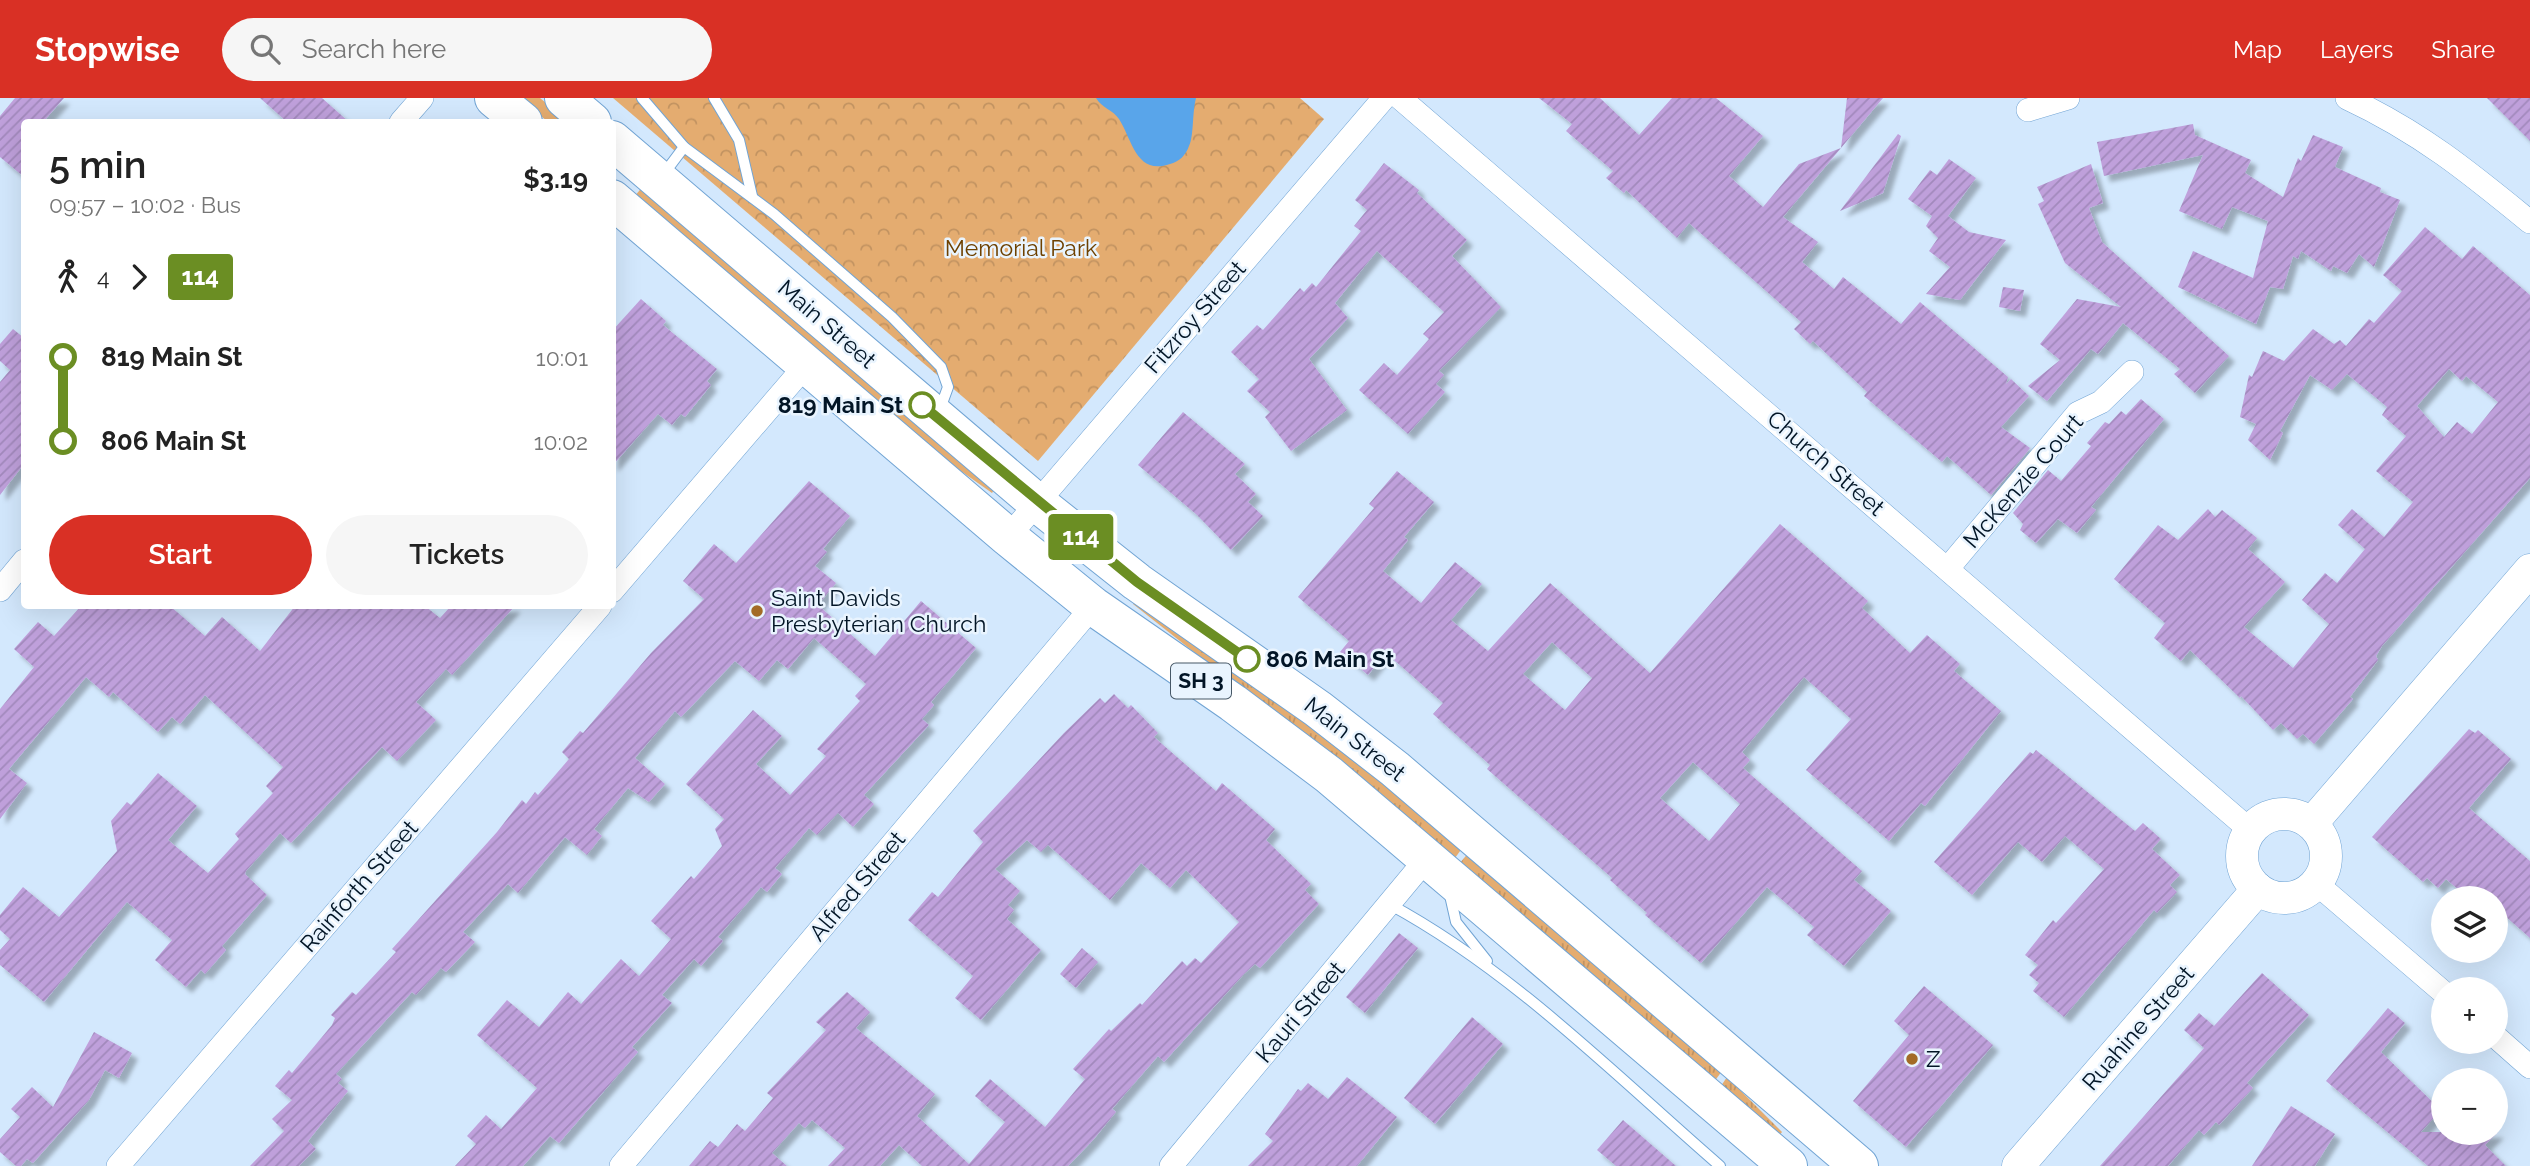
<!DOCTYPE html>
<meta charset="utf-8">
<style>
body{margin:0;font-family:Raleway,sans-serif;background:#f6f6f6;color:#222;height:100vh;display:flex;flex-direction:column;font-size:26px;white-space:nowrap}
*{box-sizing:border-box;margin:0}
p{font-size:23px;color:#767676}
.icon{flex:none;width:38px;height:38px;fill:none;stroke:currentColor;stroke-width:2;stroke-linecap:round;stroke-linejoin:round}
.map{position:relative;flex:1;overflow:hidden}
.sheet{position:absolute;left:21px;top:21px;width:595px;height:490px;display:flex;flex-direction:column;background:#fff;border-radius:7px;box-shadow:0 7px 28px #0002}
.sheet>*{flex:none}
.badge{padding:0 14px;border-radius:5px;font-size:24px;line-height:46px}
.controls{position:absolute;left:2431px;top:788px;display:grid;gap:14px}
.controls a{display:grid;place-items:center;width:77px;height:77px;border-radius:50%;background:#fff;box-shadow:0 7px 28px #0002;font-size:35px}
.map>.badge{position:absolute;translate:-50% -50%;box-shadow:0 0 0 4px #fff}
.legs{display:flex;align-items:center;gap:10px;height:77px;padding:0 28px;font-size:23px}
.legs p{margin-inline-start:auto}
.head{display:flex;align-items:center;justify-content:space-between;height:119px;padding:0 28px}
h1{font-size:38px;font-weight:600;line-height:52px}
.action{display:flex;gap:14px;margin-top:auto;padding:14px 28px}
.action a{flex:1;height:80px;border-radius:42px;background:#d93025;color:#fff;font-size:28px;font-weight:600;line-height:80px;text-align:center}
.action a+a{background:#f6f6f6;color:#222}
ul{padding:0 28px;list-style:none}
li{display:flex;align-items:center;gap:24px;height:84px;font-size:26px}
li i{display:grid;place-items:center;width:10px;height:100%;margin:0 9px;background:currentColor}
li i::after{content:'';width:18px;height:18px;margin:-9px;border:5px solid;border-radius:50%;background:#fff}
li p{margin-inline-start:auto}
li:first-child i{background:linear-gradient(#0000 50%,currentColor 0)}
li:last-child i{background:linear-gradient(currentColor 50%,#0000 0)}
header{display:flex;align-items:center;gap:42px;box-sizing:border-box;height:98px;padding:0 35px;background:#d93025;color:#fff}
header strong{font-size:33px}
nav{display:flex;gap:38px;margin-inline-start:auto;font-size:24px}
.search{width:490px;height:63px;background:#f6f6f6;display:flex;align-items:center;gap:18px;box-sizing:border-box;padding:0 24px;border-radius:38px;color:#767676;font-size:26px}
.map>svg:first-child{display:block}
.grass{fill:url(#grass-tufts)}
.park{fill:url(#park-crowns)}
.water{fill:#59a5ea}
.building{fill:url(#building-hatch);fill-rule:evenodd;filter:url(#shadow)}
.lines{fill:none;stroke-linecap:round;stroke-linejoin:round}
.lane-casing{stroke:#71a4d4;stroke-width:12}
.street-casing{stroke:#71a4d4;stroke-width:24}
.secondary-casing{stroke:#71a4d4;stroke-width:33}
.highway-casing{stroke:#71a4d4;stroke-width:40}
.lane{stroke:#fff;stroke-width:10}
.street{stroke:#fff;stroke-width:23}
.secondary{stroke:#fff;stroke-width:32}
.highway{stroke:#fff;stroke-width:38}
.line-1-casing{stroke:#fff;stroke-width:16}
.line-1{stroke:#6b8e23;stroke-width:10}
.stop-1-dot{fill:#fff;stroke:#6b8e23;stroke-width:3.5}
.poi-dot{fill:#a36b27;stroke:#e9f4fe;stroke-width:2.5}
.labels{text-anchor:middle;stroke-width:5;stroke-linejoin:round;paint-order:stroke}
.shield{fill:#e9f4fe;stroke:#475867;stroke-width:2}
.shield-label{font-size:21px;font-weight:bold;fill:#021526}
.park-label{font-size:23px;fill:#6e4100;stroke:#e9f4fe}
.street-label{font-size:23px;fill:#021526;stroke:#e9f4fe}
.stop-label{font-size:23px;font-weight:bold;fill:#021526;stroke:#e9f4fe;text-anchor:end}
.poi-label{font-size:23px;fill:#021526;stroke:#e9f4fe;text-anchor:start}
</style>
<header>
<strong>Stopwise</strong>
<div class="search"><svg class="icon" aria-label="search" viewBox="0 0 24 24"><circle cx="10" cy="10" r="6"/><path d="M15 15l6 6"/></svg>Search here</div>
<nav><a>Map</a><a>Layers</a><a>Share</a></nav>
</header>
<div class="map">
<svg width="2530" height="1068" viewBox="0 0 2530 1068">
<defs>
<pattern id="grass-tufts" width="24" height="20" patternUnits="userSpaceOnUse" patternTransform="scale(1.75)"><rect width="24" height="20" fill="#e4ac70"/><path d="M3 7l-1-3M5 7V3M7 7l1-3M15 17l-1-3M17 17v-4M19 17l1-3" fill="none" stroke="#c29361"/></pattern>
<pattern id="park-crowns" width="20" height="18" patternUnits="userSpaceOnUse" patternTransform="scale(1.75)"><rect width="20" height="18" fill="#e4ac70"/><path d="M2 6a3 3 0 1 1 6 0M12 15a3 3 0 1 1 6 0" fill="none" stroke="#c29361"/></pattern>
<pattern id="building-hatch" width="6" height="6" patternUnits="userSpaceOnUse" patternTransform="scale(1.75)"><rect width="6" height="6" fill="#bfa0db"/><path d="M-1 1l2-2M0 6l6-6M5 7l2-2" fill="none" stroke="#a289bc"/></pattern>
<filter id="shadow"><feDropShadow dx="6" dy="6" stdDeviation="2" flood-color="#0004"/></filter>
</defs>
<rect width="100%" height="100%" fill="#d3e8fd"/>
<g class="grass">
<path d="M 520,0 L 540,0 L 569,24 L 548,24 Z"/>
<path d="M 644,87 L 995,390 L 992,395 L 924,347 L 634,99 Z"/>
<path d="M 1136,502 L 1252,581 L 1463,749 L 1455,760 L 1133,506 Z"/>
<path d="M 1469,754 L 1722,973 L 1714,984 L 1460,765 Z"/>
<path d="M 1727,979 L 1782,1034 L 1779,1038 L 1721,988 Z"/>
</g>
<path class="park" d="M 613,0 L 1300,0 L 1324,21 L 1038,363 Z"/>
<path class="water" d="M 1096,0 L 1196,0 C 1192,15 1194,38 1189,48 C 1186,57 1179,64 1170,66 C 1136,78 1132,41 1119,21 C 1113,12 1102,10 1096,0 Z"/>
<g class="building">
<path d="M 15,0 L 64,0 L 43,24 L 24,24 L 24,79 L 0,59 L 0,18 Z"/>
<path d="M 260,0 L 322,0 L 349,24 L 287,24 Z"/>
<path d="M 1539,0 L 1600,0 L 1639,37 L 1672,0 L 1716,0 L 1763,38 L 1729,78 L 1763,109 L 1799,66 L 1841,50 L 1847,0 L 1883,0 L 1783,119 L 1818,144 L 1802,164 L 1834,191 L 1843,179 L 1901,226 L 1920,204 L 2008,279 L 2006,286 L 2011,281 L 2029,298 L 2001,329 L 2030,350 L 2027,354 L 1991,397 L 1947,358 L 1942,364 L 1864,298 L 1867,294 L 1813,243 L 1810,246 L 1794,231 L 1801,224 L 1689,125 L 1677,140 L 1626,92 L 1624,95 L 1606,80 L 1613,73 L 1566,33 L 1572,26 Z"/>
<path d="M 2487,0 L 2530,0 L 2530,43 Z"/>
<path d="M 2193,26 L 2195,37 L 2251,62 L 2245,75 L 2283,99 L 2298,60 L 2301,63 L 2313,37 L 2343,49 L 2335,69 L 2381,90 L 2380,94 L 2400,102 L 2374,169 L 2359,156 L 2347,175 L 2333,168 L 2331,173 L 2301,153 L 2298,161 L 2293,158 L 2283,191 L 2270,189 L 2256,226 L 2178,189 L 2193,153 L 2253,180 L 2268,123 L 2232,109 L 2222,131 L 2179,113 L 2203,57 L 2104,78 L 2097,44 Z"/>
<path d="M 1898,36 L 1901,38 L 1883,95 L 1840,113 Z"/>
<path d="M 1949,61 L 1976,80 L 1948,118 L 1969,134 L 2006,142 L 1960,202 L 1926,196 L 1950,169 L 1929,153 L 1938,140 L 1926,128 L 1932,118 L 1908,101 L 1930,72 L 1937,77 Z"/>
<path d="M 1384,65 L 1419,92 L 1417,95 L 1467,142 L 1452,158 L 1501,209 L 1439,273 L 1444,277 L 1436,286 L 1445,294 L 1408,336 L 1359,292 L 1384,265 L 1397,277 L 1429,241 L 1423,236 L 1444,214 L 1377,153 L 1335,205 L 1348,220 L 1309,261 L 1347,312 L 1291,353 L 1265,319 L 1270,314 L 1247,293 L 1259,281 L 1231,254 L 1257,227 L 1263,232 L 1300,190 L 1304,194 L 1312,185 L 1316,189 L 1361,133 L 1354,128 L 1367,112 L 1355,102 Z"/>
<path d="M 2091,66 L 2103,105 L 2089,110 L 2102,144 L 2229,258 L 2195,295 L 2174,276 L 2180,271 L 2123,225 L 2098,256 L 2091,251 L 2047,303 L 2028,288 L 2060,262 L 2040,246 L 2077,201 L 2121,209 L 2065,165 L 2038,106 L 2044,103 L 2037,89 Z"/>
<path d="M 2425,129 L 2462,161 L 2473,148 L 2530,197 L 2530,380 L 2382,548 L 2376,558 L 2378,562 L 2350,599 L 2353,601 L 2314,646 L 2303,636 L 2297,641 L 2281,625 L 2273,632 L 2241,598 L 2240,600 L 2190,552 L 2181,563 L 2154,540 L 2165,525 L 2114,481 L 2158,427 L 2178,442 L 2208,411 L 2215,419 L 2222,412 L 2257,440 L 2248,451 L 2285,484 L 2244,529 L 2293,570 L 2329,526 L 2302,502 L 2325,475 L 2337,485 L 2365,451 L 2338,427 L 2352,411 L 2384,439 L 2413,404 L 2376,373 L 2406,338 L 2382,317 L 2387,309 L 2347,276 L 2332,292 L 2310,277 L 2280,333 L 2283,335 L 2270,362 L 2248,342 L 2256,326 L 2240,319 L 2249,277 L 2252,279 L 2263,253 L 2284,263 L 2313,231 L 2334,246 L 2340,242 L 2346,248 L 2369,221 L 2374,225 L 2402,193 L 2383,177 ZM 2449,271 L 2462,283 L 2466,278 L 2498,304 L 2472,336 L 2457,324 L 2444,339 L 2417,308 Z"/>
<path d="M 2003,189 L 2024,192 L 2020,213 L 1999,209 Z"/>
<path d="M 641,201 L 666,223 L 663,227 L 717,271 L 707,283 L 711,287 L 685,319 L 681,316 L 672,327 L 658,316 L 612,368 L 612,233 Z"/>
<path d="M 13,231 L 24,240 L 24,366 L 0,397 L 0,284 L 10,272 L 0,263 L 0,246 Z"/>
<path d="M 2141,301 L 2164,321 L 2091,409 L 2096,412 L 2077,435 L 2058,421 L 2036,445 L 2020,432 L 2023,426 L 2013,415 L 2048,372 L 2061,383 L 2091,348 L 2087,345 L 2105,324 L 2109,326 L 2121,313 L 2126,317 Z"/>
<path d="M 1183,314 L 1245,366 L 1235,376 L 1256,396 L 1248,404 L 1263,418 L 1231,452 L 1197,417 L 1138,367 Z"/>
<path d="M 1397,373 L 1434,404 L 1404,439 L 1408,442 L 1383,473 L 1421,505 L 1455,464 L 1482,486 L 1451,522 L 1488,553 L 1550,485 L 1650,575 L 1780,426 L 1868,503 L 1862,510 L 1910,555 L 1927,537 L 1960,566 L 1954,573 L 2001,613 L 1925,708 L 1921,705 L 1889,743 L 1806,672 L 1851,621 L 1804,579 L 1742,654 L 1750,662 L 1743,670 L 1862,773 L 1854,782 L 1891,813 L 1844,868 L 1807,837 L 1814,829 L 1767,789 L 1701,865 L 1645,817 L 1647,815 L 1610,782 L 1612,780 L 1487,671 L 1490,667 L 1433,616 L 1443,605 L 1386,555 L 1368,577 L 1340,554 L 1349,543 L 1298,499 L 1374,410 L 1369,406 ZM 1552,544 L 1592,580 L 1565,612 L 1523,576 ZM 1693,664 L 1740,706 L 1709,743 L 1660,700 Z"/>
<path d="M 809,383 L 850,418 L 823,451 L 827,454 L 815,468 L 836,485 L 818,507 L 875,558 L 921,503 L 976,550 L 931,604 L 934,607 L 922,621 L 929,627 L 864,697 L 874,706 L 853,729 L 838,715 L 817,737 L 809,730 L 775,770 L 782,776 L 767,794 L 761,789 L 718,839 L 723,843 L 701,868 L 694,861 L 662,897 L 672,905 L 632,949 L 638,954 L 559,1045 L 550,1038 L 523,1068 L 455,1068 L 476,1046 L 467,1038 L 486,1017 L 501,1031 L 537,990 L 477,937 L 507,902 L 539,929 L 568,894 L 581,906 L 621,861 L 639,878 L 671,841 L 651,823 L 691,778 L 694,781 L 722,748 L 715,731 L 724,721 L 686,686 L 753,612 L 782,638 L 756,666 L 790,697 L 826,658 L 817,651 L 860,603 L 855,598 L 866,586 L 814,540 L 788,571 L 777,562 L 759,583 L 735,563 L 681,619 L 675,613 L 635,660 L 665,686 L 649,704 L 628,690 L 594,731 L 602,738 L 587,757 L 565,739 L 518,795 L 508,786 L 463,834 L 475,844 L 446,874 L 441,870 L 416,897 L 412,894 L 336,976 L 342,981 L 338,985 L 348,993 L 308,1043 L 316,1051 L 299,1068 L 250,1068 L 284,1033 L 272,1021 L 292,1002 L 275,988 L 289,972 L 292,975 L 332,927 L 335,920 L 331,917 L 352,894 L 356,897 L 396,854 L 392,851 L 497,734 L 522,702 L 526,706 L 535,694 L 538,697 L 569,661 L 562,654 L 580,633 L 583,635 L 651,555 L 704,501 L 683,483 L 714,446 L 736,465 Z"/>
<path d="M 81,508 L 170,508 L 205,538 L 222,519 L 260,553 L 295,508 L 425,508 L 440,520 L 451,508 L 515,508 L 452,577 L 446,571 L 416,604 L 436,622 L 397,663 L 382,649 L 291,745 L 280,735 L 246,773 L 245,776 L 267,797 L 222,848 L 226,852 L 205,876 L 201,872 L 186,889 L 155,862 L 172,842 L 127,804 L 44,904 L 0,867 L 0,852 L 10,841 L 0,832 L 0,817 L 23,789 L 59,819 L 117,753 L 111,723 L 127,704 L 131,707 L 158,675 L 197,708 L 168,742 L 208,775 L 239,741 L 235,736 L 273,695 L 266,688 L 283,669 L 205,597 L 180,626 L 172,619 L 158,634 L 113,594 L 109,599 L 86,579 L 9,671 L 27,685 L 0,721 L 0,611 L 34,569 L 14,551 L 38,524 L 54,538 Z"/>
<path d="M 1114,596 L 1128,610 L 1131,607 L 1158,635 L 1154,639 L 1216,693 L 1222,685 L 1275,731 L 1266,742 L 1311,786 L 1305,792 L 1319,806 L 1260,870 L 1255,866 L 1244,876 L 1164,964 L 1158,958 L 1112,1011 L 1116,1014 L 1093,1042 L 1068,1068 L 922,1068 L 899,1047 L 880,1068 L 828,1068 L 845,1050 L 812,1022 L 805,1030 L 799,1025 L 772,1055 L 787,1068 L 689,1068 L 710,1043 L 718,1049 L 737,1026 L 745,1033 L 773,1000 L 767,995 L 826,932 L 816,924 L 847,894 L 870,914 L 856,930 L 935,996 L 917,1018 L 969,1066 L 1005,1024 L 975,998 L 990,981 L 1045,1029 L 1085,981 L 1073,971 L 1109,931 L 1111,933 L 1140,905 L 1142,907 L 1182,863 L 1187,868 L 1195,860 L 1201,865 L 1239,824 L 1186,772 L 1170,790 L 1141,765 L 1110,802 L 1048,747 L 1041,754 L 1027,742 L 995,771 L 1020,793 L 1008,807 L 1014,812 L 1007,821 L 1041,852 L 981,922 L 955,900 L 973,878 L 908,822 L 932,794 L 938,799 L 983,744 L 973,733 L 1064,635 L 1100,600 L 1105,605 Z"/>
<path d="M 2469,631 L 2475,635 L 2478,632 L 2511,661 L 2469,710 L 2530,763 L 2530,840 L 2496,810 L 2496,800 L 2468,800 L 2446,781 L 2438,790 L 2427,780 L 2423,784 L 2372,739 Z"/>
<path d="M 2036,652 L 2135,733 L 2143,725 L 2161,741 L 2152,751 L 2180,777 L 2170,787 L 2177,794 L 2157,815 L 2154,812 L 2064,919 L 2033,893 L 2039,885 L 2029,877 L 2038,867 L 2025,857 L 2053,822 L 2056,825 L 2104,771 L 2065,738 L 2042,764 L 2018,744 L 1972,797 L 1934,764 L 2030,654 L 2033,656 Z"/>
<path d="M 1399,835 L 1418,850 L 1365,915 L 1346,899 Z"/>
<path d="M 1082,850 L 1098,864 L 1076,890 L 1060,876 Z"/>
<path d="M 2262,875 L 2309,917 L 2247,985 L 2253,990 L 2219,1027 L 2216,1024 L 2204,1037 L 2199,1032 L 2168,1068 L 2100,1068 L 2204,950 L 2184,932 L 2199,915 L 2214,928 Z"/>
<path d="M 1924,888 L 1993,947 L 1906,1049 L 1853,1003 L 1909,937 L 1894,923 Z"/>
<path d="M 2388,910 L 2405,925 L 2381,954 L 2441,1012 L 2421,1034 L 2498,1034 L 2485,1047 L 2506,1068 L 2428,1068 L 2326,983 Z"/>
<path d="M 1472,919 L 1503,946 L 1435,1026 L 1404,1000 Z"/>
<path d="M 94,934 L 132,955 L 119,980 L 105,972 L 89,1002 L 33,1065 L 27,1061 L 21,1068 L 16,1068 L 0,1054 L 0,1041 L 20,1019 L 11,1011 L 32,989 L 53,1009 Z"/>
<path d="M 1347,979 L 1397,1019 L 1357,1068 L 1248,1068 L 1273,1043 L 1265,1036 L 1298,991 L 1301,993 L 1308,985 L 1328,1001 Z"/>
<path d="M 2291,1008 L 2335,1036 L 2315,1068 L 2252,1068 Z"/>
<path d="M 1623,1022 L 1676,1068 L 1616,1068 L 1597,1052 Z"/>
</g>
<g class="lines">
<g class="lane-casing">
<g id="lane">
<path d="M 642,0 L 684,49 L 774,116 L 892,219 L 941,269 L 948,289 L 940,311"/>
<path d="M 714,0 L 739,42 L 752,98"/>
<path d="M 663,77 L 684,49"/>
<path d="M 1449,793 L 1456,824 L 1487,863"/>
<path d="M 1389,806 C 1513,873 1615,977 1720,1068"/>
</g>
</g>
<g class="street-casing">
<g id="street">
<path d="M 1400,0 L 2250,732"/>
<path d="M 2347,0 C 2420,34 2469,74 2530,124"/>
<path d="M 2028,12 L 2068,0"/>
<path d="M 401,24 L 422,0"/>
<path d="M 1008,439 L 1384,0"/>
<path d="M 1949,469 L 2078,315 L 2101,304 L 2132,274"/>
<path d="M 0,492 L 24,463"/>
<path d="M 612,493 L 806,267"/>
<path d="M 2317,786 L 2443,894"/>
<path d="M 2496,939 L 2530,969"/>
<path d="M 118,1068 L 600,508"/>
<path d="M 621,1068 L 1093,508"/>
<path d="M 1171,1068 L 1428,759"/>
</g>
</g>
<g class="secondary-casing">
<g id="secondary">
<circle cx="2284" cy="758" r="42"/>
<path d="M 2312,725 L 2530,472"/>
<path d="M 2018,1068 L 2258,791"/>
</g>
</g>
<g class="highway-casing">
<g id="highway">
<path d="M 494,0 L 523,24"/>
<path d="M 564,0 L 592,24"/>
<path d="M 612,42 L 1036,404 L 1137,484 L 1318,611 L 1395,671 L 1859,1068"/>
<path d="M 612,101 L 1008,439 L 1093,508 L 1233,605 L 1329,677 L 1788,1068"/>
</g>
</g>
<use href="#lane" class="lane"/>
<use href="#street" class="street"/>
<use href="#secondary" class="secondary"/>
<use href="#highway" class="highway"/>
</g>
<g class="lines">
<g class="line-1-casing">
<path id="line-1" d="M 922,307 L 1137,484 L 1247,561"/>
</g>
<use href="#line-1" class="line-1"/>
</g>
<g class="stop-1-dot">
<circle cx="922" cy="307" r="12"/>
<circle cx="1247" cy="561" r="12"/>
</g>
<g class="poi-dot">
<circle cx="757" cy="513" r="7"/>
<circle cx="1912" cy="961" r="7"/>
</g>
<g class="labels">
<rect class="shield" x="1171" y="565.5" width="60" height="35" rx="5"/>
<g class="shield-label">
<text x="1201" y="590">SH 3</text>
</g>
<g class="park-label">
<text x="1021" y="158">Memorial Park</text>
</g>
<g class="street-label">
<text transform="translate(1195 219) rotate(-49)" y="8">Fitzroy Street</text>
<text transform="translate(827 226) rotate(41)" y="8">Main Street</text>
<text transform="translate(1826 365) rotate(41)" y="8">Church Street</text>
<text transform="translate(2023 383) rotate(-49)" y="8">McKenzie Court</text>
<text transform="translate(1355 641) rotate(38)" y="8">Main Street</text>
<text transform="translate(359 788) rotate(-49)" y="8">Rainforth Street</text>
<text transform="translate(857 788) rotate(-50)" y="8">Alfred Street</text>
<text transform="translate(1300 914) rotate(-50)" y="8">Kauri Street</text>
<text transform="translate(2138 930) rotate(-49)" y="8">Ruahine Street</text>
</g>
<g class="stop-label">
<text x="903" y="315">819 Main St</text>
<text x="1266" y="569" text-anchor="start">806 Main St</text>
</g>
<g class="poi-label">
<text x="771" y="508">Saint Davids<tspan x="771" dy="26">Presbyterian Church</tspan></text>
<text x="1926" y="969">Z</text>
</g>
</g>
</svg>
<div class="controls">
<a><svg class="icon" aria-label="layers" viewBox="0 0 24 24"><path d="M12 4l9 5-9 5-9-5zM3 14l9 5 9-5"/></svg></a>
<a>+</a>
<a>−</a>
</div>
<b class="badge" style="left:1081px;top:439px;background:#6b8e23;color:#fff">114</b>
<section class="sheet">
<div class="head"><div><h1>5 min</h1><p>09:57 – 10:02 · Bus</p></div><b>$3.19</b></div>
<div class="legs"><svg class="icon" aria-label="walk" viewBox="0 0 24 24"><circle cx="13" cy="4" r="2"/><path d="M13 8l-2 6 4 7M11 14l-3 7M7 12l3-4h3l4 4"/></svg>4<svg class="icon" aria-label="forward" viewBox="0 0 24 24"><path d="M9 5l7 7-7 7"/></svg><b class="badge" style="background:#6b8e23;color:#fff">114</b></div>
<ul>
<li><i style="color:#6b8e23"></i><b>819 Main St</b><p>10:01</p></li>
<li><i style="color:#6b8e23"></i><b>806 Main St</b><p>10:02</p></li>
</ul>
<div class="action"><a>Start</a><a>Tickets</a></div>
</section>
</div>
